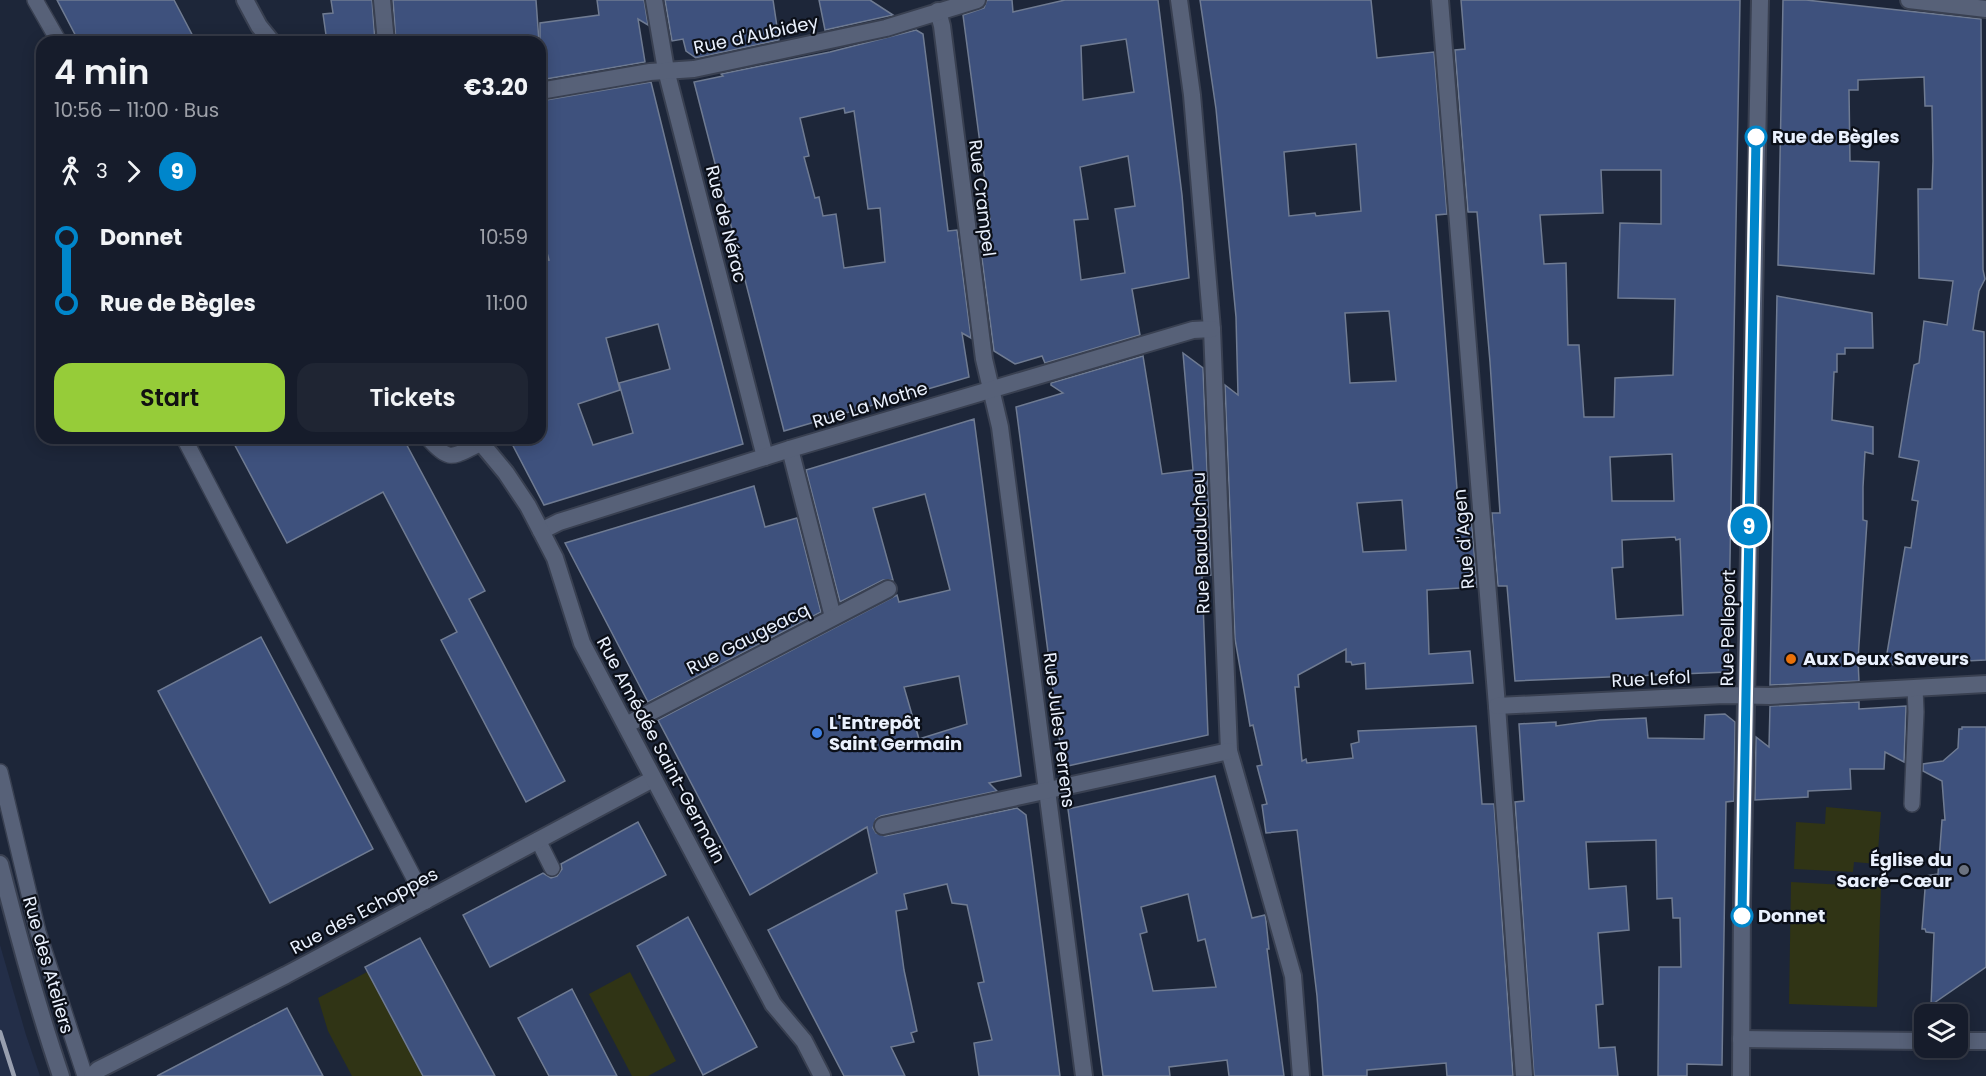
<!DOCTYPE html>
<meta charset="utf-8">
<style>
body{margin:0;font-family:Poppins,sans-serif;background:#1f2533;color:#f1f3f6;height:100vh;display:flex;flex-direction:column;font-size:22px;white-space:nowrap}
*{box-sizing:border-box;margin:0}
p{font-size:20px;color:#9ea1a9}
.icon{flex:none;width:33px;height:33px;fill:none;stroke:currentColor;stroke-width:2;stroke-linecap:round;stroke-linejoin:round}
.map{position:relative;flex:1;overflow:hidden}
.details{position:absolute;left:36px;top:36px;width:510px;height:408px;display:flex;flex-direction:column;background:#161c2b;border-radius:18px;box-shadow:0 3px 15px #0003,0 0 0 2px #353a47}
.details>*{flex:none}
.badge{padding:0 12px;border-radius:20px;font-size:21px;line-height:39px}
.fabs{position:absolute;left:1914px;top:1004px;display:grid;gap:12px}
.fabs a{display:grid;place-items:center;width:54px;height:54px;border-radius:12px;background:#161c2b;box-shadow:0 3px 15px #0003,0 0 0 2px #353a47;font-size:30px}
.map>.badge{position:absolute;translate:-50% -50%;box-shadow:0 0 0 3px #fff}
.legs{display:flex;align-items:center;gap:9px;height:66px;padding:0 18px;font-size:20px}
.legs p{margin-inline-start:auto}
.overview{display:flex;align-items:center;justify-content:space-between;height:102px;padding:0 18px}
h1{font-size:33px;font-weight:600;line-height:45px}
.action{display:flex;gap:12px;margin-top:auto;padding:12px 18px}
.action a{flex:1;height:69px;border-radius:18px;background:#96cc39;color:#111;font-size:24px;font-weight:600;line-height:69px;text-align:center}
.action a+a{background:#1f2533;color:#f1f3f6}
ul{padding:0 18px;list-style:none}
li{display:flex;align-items:center;gap:21px;height:66px;font-size:22px}
li i{display:grid;place-items:center;width:9px;height:100%;margin:0 8px;background:currentColor}
li i::after{content:'';width:15px;height:15px;margin:-8px;border:4px solid;border-radius:50%;background:#161c2b}
li p{margin-inline-start:auto}
li:first-child i{background:linear-gradient(#0000 50%,currentColor 0)}
li:last-child i{background:linear-gradient(currentColor 50%,#0000 0)}
.map>svg:first-child{display:block}
.built{fill:#232e48}
.green{fill:#303415}
.building{fill:#3e517d;stroke:#6f7b92;stroke-width:1.5;fill-rule:evenodd}
.lines{fill:none;stroke-linecap:round;stroke-linejoin:round}
.service-casing{stroke:#394051;stroke-width:18}
.minor-casing{stroke:#394051;stroke-width:20}
.tertiary-casing{stroke:#394051;stroke-width:20}
.service{stroke:#576178;stroke-width:15}
.minor{stroke:#576178;stroke-width:16}
.tertiary{stroke:#576178;stroke-width:16}
.rail{stroke:#989faf;stroke-width:4.5}
.line-1-casing{stroke:#fff;stroke-width:14}
.line-1{stroke:#0086cb;stroke-width:9}
.stop-1-dot{fill:#fff;stroke:#0086cb;stroke-width:3}
.food-dot{fill:#e8710a;stroke:#0b0f18;stroke-width:2}
.shop-dot{fill:#3f7fe0;stroke:#0b0f18;stroke-width:2}
.worship-dot{fill:#6b7280;stroke:#0b0f18;stroke-width:2}
.labels{text-anchor:middle;stroke-width:4.5;stroke-linejoin:round;paint-order:stroke}
.street-label{font-size:18px;fill:#eaf1fe;stroke:#0b0f18}
.stop-label{font-size:18px;font-weight:bold;fill:#eaf1fe;stroke:#0b0f18;text-anchor:start}
.poi-label{font-size:18px;font-weight:bold;fill:#eaf1fe;stroke:#0b0f18;text-anchor:start}
</style>
<div class="map">
<svg width="1986" height="1076" viewBox="0 0 1986 1076">
<rect width="100%" height="100%" fill="#1d2639"/>
<path class="built" d="M 0,945 L 26,1035 L 40,1076 L 0,1076 Z"/>
<g class="green">
<path d="M 1826,807 L 1881,812 L 1877,864 L 1854,862 L 1853,872 L 1794,869 L 1796,822 L 1825,824 Z"/>
<path d="M 1791,882 L 1881,887 L 1877,1007 L 1789,1004 Z"/>
<path d="M 367,972 L 423,1076 L 352,1076 L 328,1031 L 318,998 Z"/>
<path d="M 630,972 L 676,1061 L 648,1076 L 632,1076 L 589,994 Z"/>
</g>
<g class="building">
<path d="M 57,0 L 174,0 L 196,42 L 79,42 Z"/>
<path d="M 331,0 L 372,0 L 375,42 L 327,42 L 323,14 L 333,13 Z"/>
<path d="M 393,0 L 536,0 L 539,42 L 396,42 Z"/>
<path d="M 597,0 L 644,0 L 648,25 L 638,19 L 645,62 L 540,80 L 540,23 L 599,15 Z"/>
<path d="M 665,0 L 773,0 L 779,40 L 696,58 L 686,51 L 683,39 L 672,41 Z"/>
<path d="M 819,0 L 870,0 L 893,15 L 825,30 Z"/>
<path d="M 987,0 L 1012,0 L 1013,12 L 1065,0 L 1158,0 L 1182,195 L 1189,278 L 1132,289 L 1140,335 L 1045,363 L 1042,356 L 1015,364 L 994,351 L 978,228 L 990,226 L 990,219 L 963,15 L 984,8 ZM 1126,39 L 1134,92 L 1083,100 L 1081,46 ZM 1128,156 L 1135,206 L 1115,209 L 1125,273 L 1081,280 L 1074,220 L 1088,219 L 1080,167 Z"/>
<path d="M 1200,0 L 1371,0 L 1377,58 L 1434,52 L 1447,214 L 1436,215 L 1459,515 L 1471,515 L 1477,587 L 1427,590 L 1429,654 L 1470,651 L 1473,683 L 1366,689 L 1365,663 L 1352,665 L 1351,662 L 1346,662 L 1346,649 L 1298,675 L 1299,687 L 1295,687 L 1302,761 L 1306,759 L 1307,763 L 1353,758 L 1351,744 L 1359,742 L 1358,731 L 1476,726 L 1482,804 L 1494,804 L 1513,1076 L 1447,1076 L 1446,1063 L 1367,1070 L 1367,1076 L 1323,1076 L 1317,996 L 1297,830 L 1266,833 L 1262,805 L 1267,804 L 1257,766 L 1262,765 L 1253,725 L 1250,726 L 1235,639 L 1225,385 L 1238,395 L 1236,317 L 1216,109 ZM 1356,144 L 1361,211 L 1316,216 L 1315,213 L 1289,216 L 1284,152 ZM 1389,311 L 1396,381 L 1350,383 L 1345,313 ZM 1402,500 L 1406,550 L 1363,552 L 1357,503 Z"/>
<path d="M 1461,0 L 1740,0 L 1728,672 L 1515,681 L 1507,586 L 1498,586 L 1492,513 L 1500,513 L 1490,362 L 1477,212 L 1468,212 L 1455,50 L 1465,49 ZM 1601,170 L 1661,170 L 1661,224 L 1620,223 L 1618,298 L 1675,299 L 1673,375 L 1615,378 L 1614,417 L 1584,417 L 1579,345 L 1568,345 L 1566,263 L 1544,264 L 1540,215 L 1603,213 ZM 1672,454 L 1674,501 L 1612,501 L 1610,457 ZM 1675,537 L 1676,540 L 1680,539 L 1683,615 L 1616,619 L 1612,568 L 1623,567 L 1622,540 Z"/>
<path d="M 1783,0 L 1806,0 L 1981,19 L 1983,270 L 1985,279 L 1979,291 L 1973,330 L 1984,332 L 1986,660 L 1885,665 L 1905,547 L 1911,548 L 1918,501 L 1912,500 L 1919,461 L 1899,457 L 1914,365 L 1919,363 L 1924,321 L 1947,325 L 1953,281 L 1919,278 L 1918,189 L 1932,189 L 1933,161 L 1932,106 L 1925,106 L 1924,77 L 1858,80 L 1858,90 L 1849,90 L 1850,161 L 1879,162 L 1874,274 L 1778,265 Z"/>
<path d="M 916,30 L 923,34 L 948,231 L 957,230 L 971,338 L 962,333 L 969,377 L 784,431 L 694,82 L 723,76 L 721,74 L 830,52 ZM 844,108 L 845,113 L 854,111 L 868,209 L 880,208 L 885,262 L 844,268 L 836,214 L 823,216 L 819,197 L 815,198 L 804,157 L 809,156 L 800,118 Z"/>
<path d="M 651,82 L 690,240 L 743,444 L 544,505 L 509,438 L 540,438 L 540,292 L 546,290 L 540,261 L 549,260 L 540,227 L 540,101 ZM 658,324 L 670,369 L 619,383 L 633,433 L 593,445 L 578,404 L 620,390 L 606,338 Z"/>
<path d="M 1777,296 L 1872,313 L 1873,348 L 1845,348 L 1845,354 L 1837,354 L 1837,372 L 1834,372 L 1832,420 L 1873,427 L 1873,454 L 1865,452 L 1863,487 L 1863,520 L 1867,521 L 1858,660 L 1859,681 L 1770,685 Z"/>
<path d="M 1183,353 L 1203,368 L 1211,575 L 1202,576 L 1208,735 L 1063,767 L 1016,407 L 1063,393 L 1051,385 L 1051,383 L 1143,356 L 1162,474 L 1193,470 Z"/>
<path d="M 974,419 L 1021,776 L 989,783 L 997,791 L 881,816 L 876,819 L 873,828 L 876,833 L 885,836 L 1017,808 L 1026,815 L 1060,1076 L 979,1076 L 974,1043 L 992,1040 L 978,983 L 984,982 L 967,905 L 952,903 L 947,884 L 904,894 L 907,909 L 896,911 L 904,970 L 917,1031 L 911,1033 L 914,1042 L 891,1047 L 905,1076 L 844,1076 L 768,930 L 877,873 L 867,827 L 750,895 L 658,720 L 897,595 L 899,602 L 950,590 L 925,494 L 873,508 L 893,580 L 883,580 L 840,602 L 806,470 ZM 959,676 L 967,724 L 919,739 L 904,687 Z"/>
<path d="M 231,438 L 403,438 L 485,591 L 469,599 L 565,781 L 526,802 L 441,640 L 457,632 L 383,492 L 287,543 Z"/>
<path d="M 754,486 L 765,527 L 797,518 L 821,612 L 648,702 L 565,543 Z"/>
<path d="M 261,637 L 373,849 L 270,903 L 158,691 Z"/>
<path d="M 1859,702 L 1859,709 L 1906,706 L 1904,762 L 1885,752 L 1884,769 L 1850,769 L 1851,789 L 1808,791 L 1808,797 L 1755,800 L 1756,737 L 1769,747 L 1770,706 Z"/>
<path d="M 1725,714 L 1735,722 L 1734,801 L 1726,802 L 1722,1065 L 1687,1064 L 1687,1076 L 1658,1076 L 1659,967 L 1681,967 L 1680,918 L 1673,918 L 1672,898 L 1657,899 L 1656,840 L 1586,842 L 1589,889 L 1626,886 L 1629,930 L 1598,933 L 1603,1004 L 1596,1005 L 1599,1048 L 1615,1047 L 1618,1076 L 1534,1076 L 1515,802 L 1524,801 L 1519,724 L 1556,722 L 1556,726 L 1600,720 L 1646,718 L 1648,738 L 1704,739 L 1705,715 Z"/>
<path d="M 1962,727 L 1986,727 L 1986,967 L 1931,1005 L 1934,933 L 1926,932 L 1925,929 L 1922,929 L 1926,876 L 1938,874 L 1942,820 L 1945,820 L 1942,781 L 1923,771 L 1923,764 L 1943,761 L 1958,748 L 1959,729 L 1962,729 Z"/>
<path d="M 1215,776 L 1252,918 L 1265,915 L 1266,921 L 1269,949 L 1267,949 L 1284,1076 L 1229,1076 L 1227,1060 L 1169,1067 L 1170,1076 L 1103,1076 L 1068,809 ZM 1188,894 L 1198,941 L 1205,939 L 1216,987 L 1153,991 L 1140,934 L 1147,932 L 1141,907 Z"/>
<path d="M 638,822 L 666,875 L 490,967 L 463,915 L 543,873 L 551,878 L 557,876 L 562,869 L 561,864 Z"/>
<path d="M 688,917 L 757,1047 L 703,1075 L 637,946 Z"/>
<path d="M 420,938 L 495,1076 L 423,1076 L 365,967 Z"/>
<path d="M 572,989 L 617,1076 L 549,1076 L 518,1018 Z"/>
<path d="M 287,1008 L 323,1076 L 157,1076 Z"/>
</g>
<g class="lines">
<g class="service-casing">
<g id="service">
<path d="M 35,0 L 59,42"/>
<path d="M 184,438 L 426,901"/>
<path d="M 428,438 C 450,464 453,456 480,444"/>
<path d="M 0,772 L 38,932 L 85,1076"/>
<path d="M 1912,804 L 1916,712 L 1915,688"/>
<path d="M 538,840 L 552,868"/>
</g>
</g>
<g class="minor-casing">
<g id="minor">
<path d="M 382,0 L 386,42"/>
<path d="M 654,0 L 666,70 L 765,457"/>
<path d="M 1179,0 L 1192,95 L 1212,329 L 1229,751 L 1293,976 L 1301,1076"/>
<path d="M 1440,0 L 1497,706 L 1524,1076"/>
<path d="M 1909,0 L 1986,9"/>
<path d="M 938,11 L 942,26 L 984,359 L 1000,427 L 1084,1076"/>
<path d="M 540,91 L 650,72 L 694,69 L 886,28 L 977,0"/>
<path d="M 790,449 L 833,617"/>
<path d="M 541,531 L 559,522 L 790,449 L 1193,330 L 1212,329"/>
<path d="M 1497,706 L 1724,695 L 1770,696 L 1986,684"/>
<path d="M 626,725 L 888,589"/>
<path d="M 883,826 L 1229,751"/>
<path d="M 0,864 C 18,935 37,1006 61,1076"/>
<path d="M 1741,1039 L 1924,1041"/>
<path d="M 1958,1041 L 1986,1041"/>
<path d="M 92,1076 L 98,1070 L 286,975 L 653,779"/>
</g>
</g>
<g class="tertiary-casing">
<g id="tertiary">
<path d="M 245,0 L 259,26 L 272,42"/>
<path d="M 477,438 L 506,473 L 528,506 L 541,531 L 555,558 L 582,643 L 773,1004 L 804,1041 L 822,1076"/>
<path d="M 1741,1076 L 1742,903 L 1760,0"/>
</g>
</g>
<use href="#service" class="service"/>
<use href="#minor" class="minor"/>
<use href="#tertiary" class="tertiary"/>
<path class="rail" d="M 0,1032 L 14,1076"/>
</g>
<g class="lines">
<g class="line-1-casing">
<path id="line-1" d="M 1742,916 L 1756,137"/>
</g>
<use href="#line-1" class="line-1"/>
</g>
<g class="stop-1-dot">
<circle cx="1756" cy="137" r="10"/>
<circle cx="1742" cy="916" r="10"/>
</g>
<circle class="food-dot" cx="1791" cy="659" r="6"/>
<circle class="shop-dot" cx="817" cy="733" r="6"/>
<circle class="worship-dot" cx="1964" cy="870" r="6"/>
<g class="labels">
<g class="street-label">
<text transform="translate(756 35) rotate(-12)" y="6">Rue d'Aubidey</text>
<text transform="translate(982 198) rotate(83)" y="6">Rue Crampel</text>
<text transform="translate(726 224) rotate(76)" y="6">Rue de Nérac</text>
<text transform="translate(870 405) rotate(-17)" y="6">Rue La Mothe</text>
<text transform="translate(1464 539) rotate(-95)" y="6">Rue d'Agen</text>
<text transform="translate(1201 543) rotate(-92)" y="6">Rue Bauducheu</text>
<text transform="translate(1728 628) rotate(-89)" y="6">Rue Pelleport</text>
<text transform="translate(748 639) rotate(-27)" y="6">Rue Gaugeacq</text>
<text transform="translate(1651 679) rotate(-3)" y="6">Rue Lefol</text>
<text transform="translate(1059 730) rotate(83)" y="6">Rue Jules Perrens</text>
<text transform="translate(661 750) rotate(62)" y="6">Rue Amédée Saint-Germain</text>
<text transform="translate(364 911) rotate(-28)" y="6">Rue des Echoppes</text>
<text transform="translate(48 965) rotate(74)" y="6">Rue des Ateliers</text>
</g>
<g class="stop-label">
<text x="1772" y="143">Rue de Bègles</text>
<text x="1758" y="922">Donnet</text>
</g>
<g class="poi-label">
<text x="1803" y="665">Aux Deux Saveurs</text>
<text x="829" y="729">L'Entrepôt<tspan x="829" dy="21">Saint Germain</tspan></text>
<text x="1952" y="866" text-anchor="end">Église du<tspan x="1952" dy="21">Sacré-Cœur</tspan></text>
</g>
</g>
</svg>
<div class="fabs">
<a><svg class="icon" aria-label="layers" viewBox="0 0 24 24"><path d="M12 4l9 5-9 5-9-5zM3 14l9 5 9-5"/></svg></a>
</div>
<b class="badge" style="left:1749px;top:526px;background:#0086cb;color:#fff">9</b>
<section class="details">
<div class="overview"><div><h1>4 min</h1><p>10:56 – 11:00 · Bus</p></div><b>€3.20</b></div>
<div class="legs"><svg class="icon" aria-label="walk" viewBox="0 0 24 24"><circle cx="13" cy="4" r="2"/><path d="M13 8l-2 6 4 7M11 14l-3 7M7 12l3-4h3l4 4"/></svg>3<svg class="icon" aria-label="forward" viewBox="0 0 24 24"><path d="M9 5l7 7-7 7"/></svg><b class="badge" style="background:#0086cb;color:#fff">9</b></div>
<ul>
<li><i style="color:#0086cb"></i><b>Donnet</b><p>10:59</p></li>
<li><i style="color:#0086cb"></i><b>Rue de Bègles</b><p>11:00</p></li>
</ul>
<div class="action"><a>Start</a><a>Tickets</a></div>
</section>
</div>
